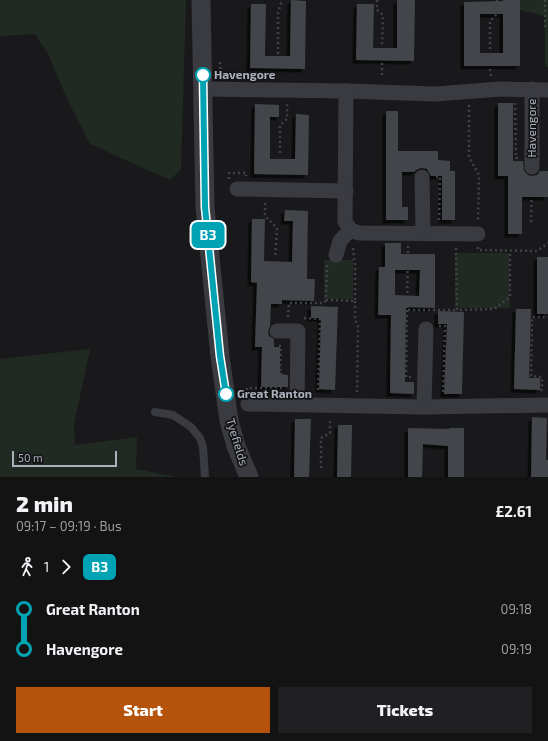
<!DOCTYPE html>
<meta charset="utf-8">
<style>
body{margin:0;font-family:"Exo 2",sans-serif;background:#202022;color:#f1f3f6;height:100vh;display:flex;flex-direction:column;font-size:15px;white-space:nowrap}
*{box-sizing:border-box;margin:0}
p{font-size:13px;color:#9d9ea0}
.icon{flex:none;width:22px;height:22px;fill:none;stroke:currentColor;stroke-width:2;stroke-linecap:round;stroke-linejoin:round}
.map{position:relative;height:477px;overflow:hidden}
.drawer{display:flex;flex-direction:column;background:#131314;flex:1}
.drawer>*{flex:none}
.badge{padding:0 8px;border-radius:6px;font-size:14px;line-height:26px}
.scale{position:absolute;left:12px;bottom:10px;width:105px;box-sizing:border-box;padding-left:4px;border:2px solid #abb0bb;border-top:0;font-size:11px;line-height:14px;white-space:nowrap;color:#abb0bb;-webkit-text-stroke:3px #141416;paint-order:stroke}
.map>.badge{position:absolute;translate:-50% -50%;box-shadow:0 0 0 2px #fff}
.legs{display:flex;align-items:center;gap:6px;height:44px;padding:0 16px;font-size:13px}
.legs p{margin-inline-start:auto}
.overview{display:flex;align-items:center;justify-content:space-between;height:68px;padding:0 16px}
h1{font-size:22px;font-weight:800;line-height:30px}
.primary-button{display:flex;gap:8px;margin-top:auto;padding:8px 16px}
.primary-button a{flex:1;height:46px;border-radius:0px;background:#b45309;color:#fff;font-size:16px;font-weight:800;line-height:46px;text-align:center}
.primary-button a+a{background:#202022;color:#f1f3f6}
ul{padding:0 16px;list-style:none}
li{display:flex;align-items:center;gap:14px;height:40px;font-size:15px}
li i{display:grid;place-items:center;width:6px;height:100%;margin:0 5px;background:currentColor}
li i::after{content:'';width:10px;height:10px;margin:-5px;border:3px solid;border-radius:50%;background:#131314}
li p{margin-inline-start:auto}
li:first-child i{background:linear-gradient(#0000 50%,currentColor 0)}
li:last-child i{background:linear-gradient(currentColor 50%,#0000 0)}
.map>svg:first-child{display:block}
.green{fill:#212a22}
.building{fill:#434448;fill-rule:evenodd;filter:url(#shadow)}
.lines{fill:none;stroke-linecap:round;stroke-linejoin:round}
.path{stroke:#404248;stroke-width:2.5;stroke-dasharray:2 3;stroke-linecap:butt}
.service{stroke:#3a3b40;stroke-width:8}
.minor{stroke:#3a3b40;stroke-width:15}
.tertiary{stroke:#3a3b40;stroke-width:19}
.line-1-casing{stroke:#fff;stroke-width:9}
.line-1{stroke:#00a3b4;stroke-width:6}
.stop-1-dot{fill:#fff;stroke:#00a3b4;stroke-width:2}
.labels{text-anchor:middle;stroke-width:3.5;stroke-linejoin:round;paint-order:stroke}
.stop-label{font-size:12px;font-weight:bold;fill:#abb0bb;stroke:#141416;text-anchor:start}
.street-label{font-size:12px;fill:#abb0bb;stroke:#141416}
</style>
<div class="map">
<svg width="548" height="477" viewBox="0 0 548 477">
<defs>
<filter id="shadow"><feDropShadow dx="-3.5" dy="3.5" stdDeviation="0" flood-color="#0009"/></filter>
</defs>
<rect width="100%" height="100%" fill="#19191b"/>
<g class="green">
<path d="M 0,0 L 186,0 L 181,169 L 170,180 L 90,144 L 69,103 L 48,54 L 35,34 L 0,36 Z"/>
<path d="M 519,0 L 548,0 L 548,67 L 545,67 L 545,16 L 520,10 Z"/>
<path d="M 455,253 L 509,253 L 510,308 L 455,308 Z"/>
<rect x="324" y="260" width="29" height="39"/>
<path d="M 90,349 L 74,425 L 75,445 L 137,437 L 136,469 L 177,477 L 0,477 L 0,359 Z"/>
</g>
<g class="building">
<path d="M 291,0 L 306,1 L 305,69 L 250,68 L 251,4 L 266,4 L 265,56 L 290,56 Z"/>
<path d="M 397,0 L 415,0 L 414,61 L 356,60 L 357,4 L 374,4 L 373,48 L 397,48 Z"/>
<path d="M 503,0 L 520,0 L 520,66 L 464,66 L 464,2 L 503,1 ZM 480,14 L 503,14 L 503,53 L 480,53 Z"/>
<path d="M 498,103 L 513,103 L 513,161 L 523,161 L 524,171 L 528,175 L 532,176 L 537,175 L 540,171 L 548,171 L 548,197 L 522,197 L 522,234 L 508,234 L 508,176 L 498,176 Z"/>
<path d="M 255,104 L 279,105 L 279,117 L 270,117 L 270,159 L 295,159 L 296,114 L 309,115 L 308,175 L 254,174 Z"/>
<path d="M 386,111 L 398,111 L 398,151 L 438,151 L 438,160 L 450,161 L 450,171 L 455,171 L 455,220 L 442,220 L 442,176 L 431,176 L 427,169 L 422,168 L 418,169 L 414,172 L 402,172 L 402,207 L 408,207 L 408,220 L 386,220 Z"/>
<path d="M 285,210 L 308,211 L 307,279 L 315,279 L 314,301 L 282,300 L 282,304 L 271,304 L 270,326 L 268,331 L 269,336 L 274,339 L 274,347 L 280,347 L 280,374 L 288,375 L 288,387 L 261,387 L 262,347 L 255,347 L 257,283 L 251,282 L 252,219 L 265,219 L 264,261 L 292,262 L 293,221 L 284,221 Z"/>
<path d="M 385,243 L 401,243 L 401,254 L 435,254 L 435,308 L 406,307 L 405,382 L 414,382 L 414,394 L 390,393 L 391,315 L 378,315 L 379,267 L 385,267 ZM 395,270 L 420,270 L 419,296 L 395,295 Z"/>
<rect x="537" y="257" width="11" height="57"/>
<path d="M 311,306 L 338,307 L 335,390 L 319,389 L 321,318 L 311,318 Z"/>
<path d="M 516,309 L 531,309 L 529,378 L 540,378 L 540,390 L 514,389 Z"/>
<path d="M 438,311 L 464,312 L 462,394 L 444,394 L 447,324 L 438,324 Z"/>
<path d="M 532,417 L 547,418 L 546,460 L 548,460 L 548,477 L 531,477 Z"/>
<path d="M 295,419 L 311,419 L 309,477 L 294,477 Z"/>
<path d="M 338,425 L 352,425 L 351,477 L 337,477 Z"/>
<path d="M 408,428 L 449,429 L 449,428 L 464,428 L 464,477 L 448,477 L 448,446 L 423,444 L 422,477 L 408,477 Z"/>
</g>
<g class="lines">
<g class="path">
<path d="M 377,0 L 377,10 L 383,15 L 382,45"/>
<path d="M 545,0 L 545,26 L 548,26"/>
<path d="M 490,49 L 490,21 L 497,14 L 497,0"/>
<path d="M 278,54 L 278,13 L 282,0"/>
<path d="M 220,62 L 221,75"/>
<path d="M 382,63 L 382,78"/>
<path d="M 490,69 L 491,76"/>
<path d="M 515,103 L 516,158 L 518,158"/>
<path d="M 469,105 L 469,157 L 479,175 L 478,221"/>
<path d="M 280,153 L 280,125 L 287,119 L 287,103"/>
<path d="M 436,177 L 440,177 L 439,221"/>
<path d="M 541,177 L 541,185 L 548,185"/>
<path d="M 229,179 L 229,173 L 246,173 L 246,176"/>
<path d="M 265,203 L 265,216 L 277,228 L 275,258"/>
<path d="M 531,222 L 532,185 L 541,185"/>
<path d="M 408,246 L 407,310 L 457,310"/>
<path d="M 478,247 L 478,250 L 537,251 L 548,243"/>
<path d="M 456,248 L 457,310 L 494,309 L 510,297 L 510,251"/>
<path d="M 327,265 L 326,300 L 355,301 L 355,262 L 354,259 L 353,248"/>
<path d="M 355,301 L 355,320 L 358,325 L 357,392"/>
<path d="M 407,310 L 406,377 L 411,377"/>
<path d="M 288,317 L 289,303 L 324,303 L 326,300"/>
<path d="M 304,318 L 320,319 L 318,392"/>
<path d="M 439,326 L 445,326 L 443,394"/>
<path d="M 279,346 L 281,346 L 280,374 L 283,374"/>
<path d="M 247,390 L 247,388 L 283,388"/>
<path d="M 541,391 L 542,388 L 542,377 L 531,376 L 532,317 L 548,317"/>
<path d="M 321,468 L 321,438 L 330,433 L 330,419"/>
</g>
<path class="service" d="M 155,412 L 173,415 L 191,427 L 200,438 L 203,447 L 205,477"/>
<g class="minor">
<path d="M 203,89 L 346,91 L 435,94 L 501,89 L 548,90"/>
<path d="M 532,89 L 532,167"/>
<path d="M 346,91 L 345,221 C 348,228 352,232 360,233 L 478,234"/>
<path d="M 422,177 L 423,232"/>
<path d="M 237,189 L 346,191"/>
<path d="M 336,255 L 340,241 L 350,230"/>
<path d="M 277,331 L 298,331 L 297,405"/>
<path d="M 248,404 L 424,407 L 548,405"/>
<path d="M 424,407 L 426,329"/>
</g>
<path class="tertiary" d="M 201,0 L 205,207 L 220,356 L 229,421 L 236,446 L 249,477"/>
</g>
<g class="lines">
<g class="line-1-casing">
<path id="line-1" d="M 203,75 L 205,207 L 220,356 L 226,394"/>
</g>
<use href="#line-1" class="line-1"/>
</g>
<g class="stop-1-dot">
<circle cx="203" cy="75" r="7"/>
<circle cx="226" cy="394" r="7"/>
</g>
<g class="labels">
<g class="stop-label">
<text x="214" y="79">Havengore</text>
<text x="237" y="398">Great Ranton</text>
</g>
<g class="street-label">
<text transform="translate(532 128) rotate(-90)" y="4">Havengore</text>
<text transform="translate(237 442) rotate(73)" y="4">Tyefields</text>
</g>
</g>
</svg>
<div class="scale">50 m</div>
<b class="badge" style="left:208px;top:235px;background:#00a3b4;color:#fff">B3</b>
</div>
<section class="drawer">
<div class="overview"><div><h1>2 min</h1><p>09:17 – 09:19 · Bus</p></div><b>£2.61</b></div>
<div class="legs"><svg class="icon" aria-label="walk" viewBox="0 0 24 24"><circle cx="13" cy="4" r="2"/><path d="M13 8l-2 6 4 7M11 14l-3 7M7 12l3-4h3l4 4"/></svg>1<svg class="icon" aria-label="forward" viewBox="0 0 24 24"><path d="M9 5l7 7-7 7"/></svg><b class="badge" style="background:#00a3b4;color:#fff">B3</b></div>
<ul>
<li><i style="color:#00a3b4"></i><b>Great Ranton</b><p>09:18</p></li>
<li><i style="color:#00a3b4"></i><b>Havengore</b><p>09:19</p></li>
</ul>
<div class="primary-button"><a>Start</a><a>Tickets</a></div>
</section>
